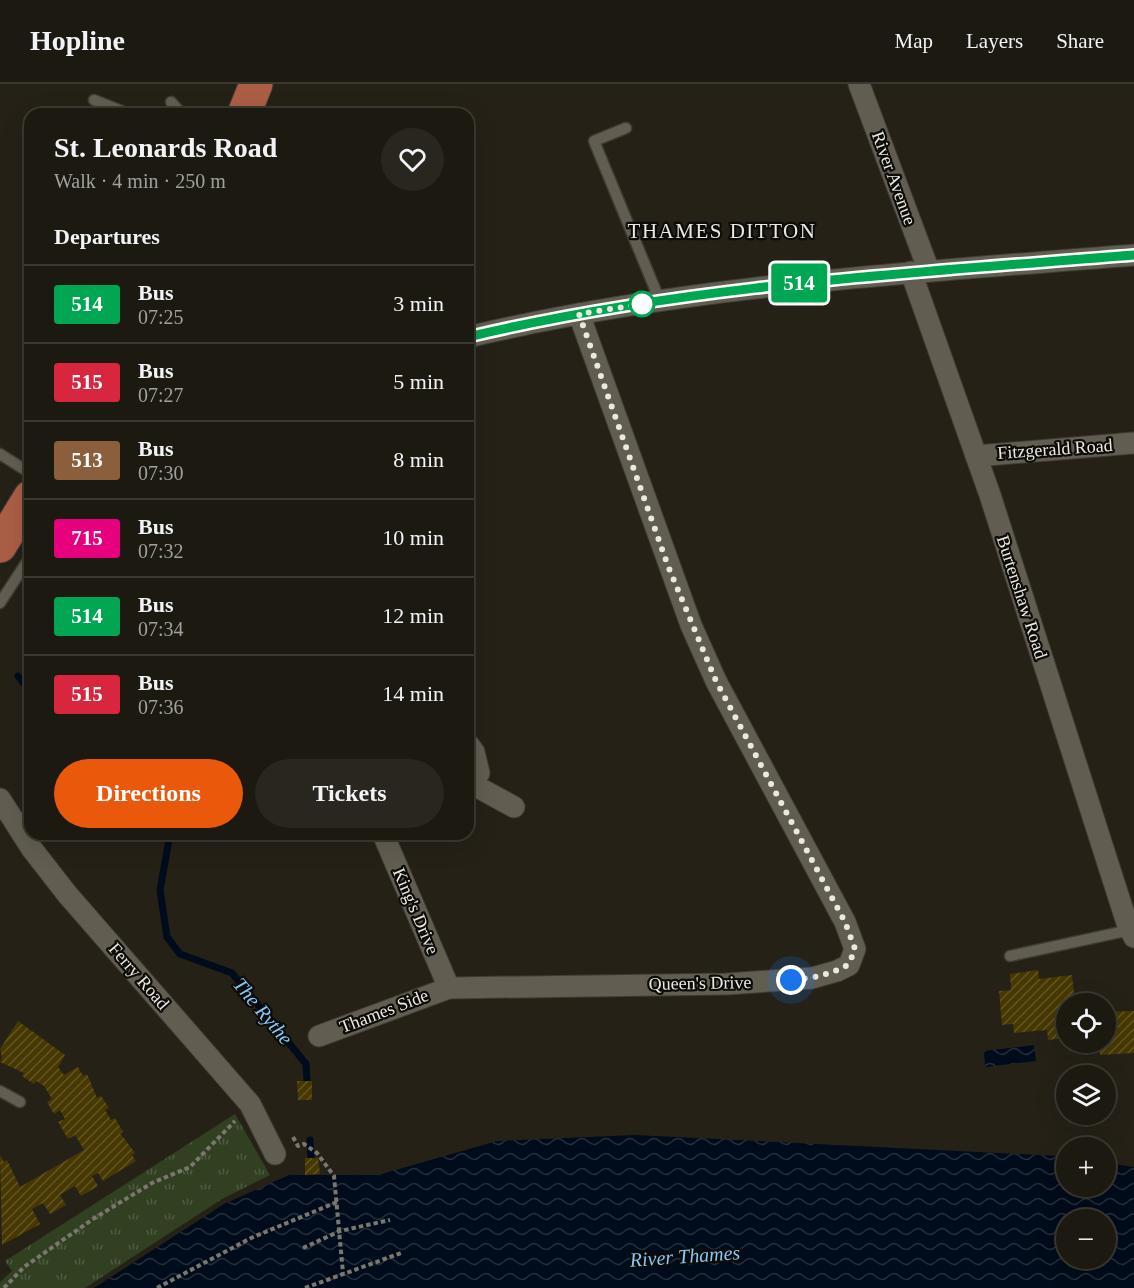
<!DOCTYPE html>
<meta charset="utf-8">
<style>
body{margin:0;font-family:Georgia,serif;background:#29261f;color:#f1f3f6;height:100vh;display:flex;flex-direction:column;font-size:22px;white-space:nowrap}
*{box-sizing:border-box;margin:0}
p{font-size:20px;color:#a0a09f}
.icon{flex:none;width:33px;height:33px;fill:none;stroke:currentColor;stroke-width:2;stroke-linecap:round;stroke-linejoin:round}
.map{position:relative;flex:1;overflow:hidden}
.drawer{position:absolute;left:24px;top:24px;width:450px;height:732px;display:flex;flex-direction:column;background:#1c1911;border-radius:18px;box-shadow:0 6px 24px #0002,0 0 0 2px #3a3831}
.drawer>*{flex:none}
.badge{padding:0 12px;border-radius:4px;font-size:21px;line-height:39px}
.tools{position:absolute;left:1056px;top:909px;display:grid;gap:12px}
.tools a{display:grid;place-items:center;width:60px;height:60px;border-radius:50%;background:#1c1911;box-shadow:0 6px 24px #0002,0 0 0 2px #3a3831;font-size:30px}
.you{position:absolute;width:30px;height:30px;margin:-15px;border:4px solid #fff;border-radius:50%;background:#1a73e8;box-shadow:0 0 0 9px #1a73e833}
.map>.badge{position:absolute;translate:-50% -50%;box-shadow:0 0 0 3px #fff}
h2{padding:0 30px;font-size:22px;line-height:54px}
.round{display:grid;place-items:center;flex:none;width:63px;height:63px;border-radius:32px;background:#29261f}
.summary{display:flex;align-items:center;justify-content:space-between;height:102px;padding:0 30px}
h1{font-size:28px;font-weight:800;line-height:45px}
.cta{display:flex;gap:12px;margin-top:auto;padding:12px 30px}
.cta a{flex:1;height:69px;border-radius:36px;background:#ea580c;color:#fff;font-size:24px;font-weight:800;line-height:69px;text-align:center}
.cta a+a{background:#29261f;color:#f1f3f6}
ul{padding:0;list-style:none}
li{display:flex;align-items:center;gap:18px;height:78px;padding:0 30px;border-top:2px solid #3a3831}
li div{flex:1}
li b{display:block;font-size:22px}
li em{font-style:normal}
li .badge{min-width:66px;font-weight:700;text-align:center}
header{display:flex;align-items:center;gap:36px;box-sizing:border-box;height:84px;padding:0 30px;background:#1c1911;border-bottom:2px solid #3a3831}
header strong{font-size:28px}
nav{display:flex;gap:33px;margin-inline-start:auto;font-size:21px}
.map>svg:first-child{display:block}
.grass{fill:url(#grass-tufts)}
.water{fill:url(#water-waves);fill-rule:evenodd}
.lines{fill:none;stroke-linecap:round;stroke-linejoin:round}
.stream{stroke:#000c1b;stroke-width:7}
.building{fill:url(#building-hatch)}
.lane-casing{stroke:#3e3c34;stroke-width:13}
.street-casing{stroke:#3e3c34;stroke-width:23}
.primary-casing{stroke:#3e3c34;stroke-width:35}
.path{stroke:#7b776f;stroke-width:4;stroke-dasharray:4.5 3;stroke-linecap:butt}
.lane{stroke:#615d51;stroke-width:10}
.street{stroke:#615d51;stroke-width:21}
.primary{stroke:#ab5e46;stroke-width:33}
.line-casing{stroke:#fff;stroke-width:14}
.line{stroke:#00a651;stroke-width:9}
.walk{stroke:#eae8e1;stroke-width:6;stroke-dasharray:0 10.8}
.stop-dot{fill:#fff;stroke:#00a651;stroke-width:3}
.labels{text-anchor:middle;stroke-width:4.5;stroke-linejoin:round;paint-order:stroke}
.street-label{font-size:18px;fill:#eae8e1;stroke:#0d0b07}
.water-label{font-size:20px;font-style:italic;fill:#84c8fb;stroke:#0d0b07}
.quarter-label{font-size:21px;letter-spacing:1.5px;fill:#eae8e1;stroke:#0d0b07}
</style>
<header>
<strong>Hopline</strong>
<nav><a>Map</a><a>Layers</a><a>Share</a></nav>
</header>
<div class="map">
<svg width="1134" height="1204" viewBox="0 0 1134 1204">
<defs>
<pattern id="grass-tufts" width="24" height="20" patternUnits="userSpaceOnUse" patternTransform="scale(1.5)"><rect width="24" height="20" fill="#304021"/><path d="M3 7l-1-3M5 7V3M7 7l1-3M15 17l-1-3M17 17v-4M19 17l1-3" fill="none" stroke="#4e5c41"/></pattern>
<pattern id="water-waves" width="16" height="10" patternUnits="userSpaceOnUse" patternTransform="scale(1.5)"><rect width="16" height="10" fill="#000c1b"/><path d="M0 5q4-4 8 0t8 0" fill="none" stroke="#252f3c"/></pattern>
<pattern id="building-hatch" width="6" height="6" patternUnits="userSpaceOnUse" patternTransform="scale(1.5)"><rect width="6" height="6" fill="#473801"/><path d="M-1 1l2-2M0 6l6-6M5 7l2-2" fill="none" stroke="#625526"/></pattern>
</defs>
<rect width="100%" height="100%" fill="#252117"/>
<path class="grass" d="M 235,1030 L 270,1091 L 222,1115 L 85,1204 L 0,1204 L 0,1198 L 12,1187 L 5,1177 Z"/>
<g class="water">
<path d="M 1034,961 L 1036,977 L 985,983 L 984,967 Z"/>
<path d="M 635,1051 L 1061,1072 L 1066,1073 L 1066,1102 L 1106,1102 L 1106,1079 L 1134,1083 L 1134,1204 L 94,1204 L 224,1120 L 289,1091 L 378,1091 L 497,1057 ZM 1066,1136 L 1106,1136 L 1106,1174 L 1066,1174 Z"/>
</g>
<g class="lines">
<g class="stream">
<path d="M 18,592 L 30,608"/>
<path d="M 170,750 L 160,806 L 167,853 L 180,870 L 232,889 L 306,980 L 307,997"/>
<path d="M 310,1056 L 311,1074"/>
</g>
</g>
<g class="building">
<path d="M 1038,886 L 1039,895 L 1072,891 L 1075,920 L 1066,920 L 1066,954 L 1048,956 L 1047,946 L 1014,949 L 1013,940 L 1002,941 L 999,907 L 1011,906 L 1010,890 Z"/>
<path d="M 1134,927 L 1134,969 L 1100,971 L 1099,958 L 1106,958 L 1106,928 Z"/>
<path d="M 18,937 L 65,971 L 58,983 L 64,991 L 78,983 L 83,992 L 87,990 L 97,1014 L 101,1012 L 109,1024 L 105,1026 L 111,1036 L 115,1034 L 123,1048 L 120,1049 L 135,1069 L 132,1071 L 136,1077 L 103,1097 L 98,1089 L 92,1092 L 98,1102 L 81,1112 L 75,1102 L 60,1111 L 66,1121 L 50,1130 L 43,1119 L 32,1125 L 40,1140 L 2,1161 L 0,1071 L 4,1078 L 7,1076 L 20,1103 L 84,1066 L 75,1051 L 68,1055 L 58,1038 L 65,1035 L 60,1026 L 54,1030 L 47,1018 L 52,1015 L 44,1002 L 36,997 L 34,1000 L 22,992 L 24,989 L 0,978 L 2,974 L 0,965 Z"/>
<path d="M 297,997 L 312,997 L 312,1016 L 298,1016 Z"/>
<path d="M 305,1074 L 318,1074 L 320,1090 L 305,1091 Z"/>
</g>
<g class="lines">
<g class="lane-casing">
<g id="lane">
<path d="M 94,16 L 129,30"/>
<path d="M 171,18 L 182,30"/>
<path d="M 626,44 L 594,57 L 660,217"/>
<path d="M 0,370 L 30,389"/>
<path d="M 0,519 L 30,473"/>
<path d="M 1010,872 L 1130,846"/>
<path d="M 0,1007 L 20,1018"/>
</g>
</g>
<g class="street-casing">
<g id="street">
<path d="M 859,0 L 929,187"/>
<path d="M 911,188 L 990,411 L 1127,839 L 1134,853"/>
<path d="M 468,253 C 686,201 911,189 1134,171"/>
<path d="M 976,372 L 1134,359"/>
<path d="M 468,660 L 474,668 L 479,689 L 468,702"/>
<path d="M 472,700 L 514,723"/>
<path d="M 0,715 L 32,765 L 67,810 L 250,1020 L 275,1070"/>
<path d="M 383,750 L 449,904"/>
<path d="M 319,952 L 449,904 L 727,900 L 812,894 L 837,887 L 849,881 L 855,865 L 845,838 L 716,597 L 691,541 L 579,230"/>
</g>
</g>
<g class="primary-casing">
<g id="primary">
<path d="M 244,30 L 256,0"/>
<path d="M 0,462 L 30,413"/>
</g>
</g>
<g class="path">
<path d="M 293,1053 L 298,1062 L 304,1060 L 317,1069 L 334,1092 L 343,1189"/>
<path d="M 303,1164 L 340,1147 L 390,1136"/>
<path d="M 4,1204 L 24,1183 L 93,1135 L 152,1099 L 190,1083 L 235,1037"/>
<path d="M 157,1204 L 251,1154 L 337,1118"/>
<path d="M 305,1204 L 401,1169"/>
</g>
<use href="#lane" class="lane"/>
<use href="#street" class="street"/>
<use href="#primary" class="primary"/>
</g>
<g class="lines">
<g class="line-casing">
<path id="line" d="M 468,253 C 686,201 911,189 1134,171"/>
</g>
<use href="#line" class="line"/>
<path class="walk" d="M 642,220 L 579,230 L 668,482 L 716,597 L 845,838 L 855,865 L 849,880 C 831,891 812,894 791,896"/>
</g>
<circle class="stop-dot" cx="642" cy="220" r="12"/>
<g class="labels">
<g class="street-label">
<text transform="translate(894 94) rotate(70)" y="6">River Avenue</text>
<text transform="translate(1055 365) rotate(-4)" y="6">Fitzgerald Road</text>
<text transform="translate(1022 513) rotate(72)" y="6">Burtenshaw Road</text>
<text transform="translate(416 827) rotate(67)" y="6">King's Drive</text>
<text transform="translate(139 892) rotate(49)" y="6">Ferry Road</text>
<text transform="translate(700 899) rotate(-1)" y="6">Queen's Drive</text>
<text transform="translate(384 927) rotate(-21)" y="6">Thames Side</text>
</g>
<g class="water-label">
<text transform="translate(263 927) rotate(50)" y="7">The Rythe</text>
<text transform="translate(685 1172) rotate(-4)" y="7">River Thames</text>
</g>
<g class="quarter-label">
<text x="722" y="154">THAMES DITTON</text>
</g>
</g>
</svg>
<div class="tools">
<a><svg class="icon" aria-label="locate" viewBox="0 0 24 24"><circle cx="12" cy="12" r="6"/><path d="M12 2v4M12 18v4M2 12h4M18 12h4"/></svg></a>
<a><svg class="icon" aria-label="layers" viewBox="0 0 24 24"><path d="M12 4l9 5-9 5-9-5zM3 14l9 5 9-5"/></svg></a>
<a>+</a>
<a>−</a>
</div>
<div class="you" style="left:791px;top:896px"></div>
<b class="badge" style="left:799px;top:199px;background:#00a651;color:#fff">514</b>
<section class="drawer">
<div class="summary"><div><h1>St. Leonards Road</h1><p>Walk · 4 min · 250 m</p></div><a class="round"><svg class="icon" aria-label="heart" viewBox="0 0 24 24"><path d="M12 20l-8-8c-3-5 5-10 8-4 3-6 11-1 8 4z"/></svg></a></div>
<h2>Departures</h2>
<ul>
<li><span class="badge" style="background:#00a651;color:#fff">514</span><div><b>Bus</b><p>07:25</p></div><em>3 min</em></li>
<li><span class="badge" style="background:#d7263d;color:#fff">515</span><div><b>Bus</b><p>07:27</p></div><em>5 min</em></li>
<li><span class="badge" style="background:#8b5e3c;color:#fff">513</span><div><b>Bus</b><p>07:30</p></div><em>8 min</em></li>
<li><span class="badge" style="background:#e6007e;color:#fff">715</span><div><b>Bus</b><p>07:32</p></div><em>10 min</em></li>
<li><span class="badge" style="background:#00a651;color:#fff">514</span><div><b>Bus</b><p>07:34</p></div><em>12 min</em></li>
<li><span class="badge" style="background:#d7263d;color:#fff">515</span><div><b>Bus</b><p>07:36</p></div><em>14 min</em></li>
</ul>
<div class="cta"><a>Directions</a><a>Tickets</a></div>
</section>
</div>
